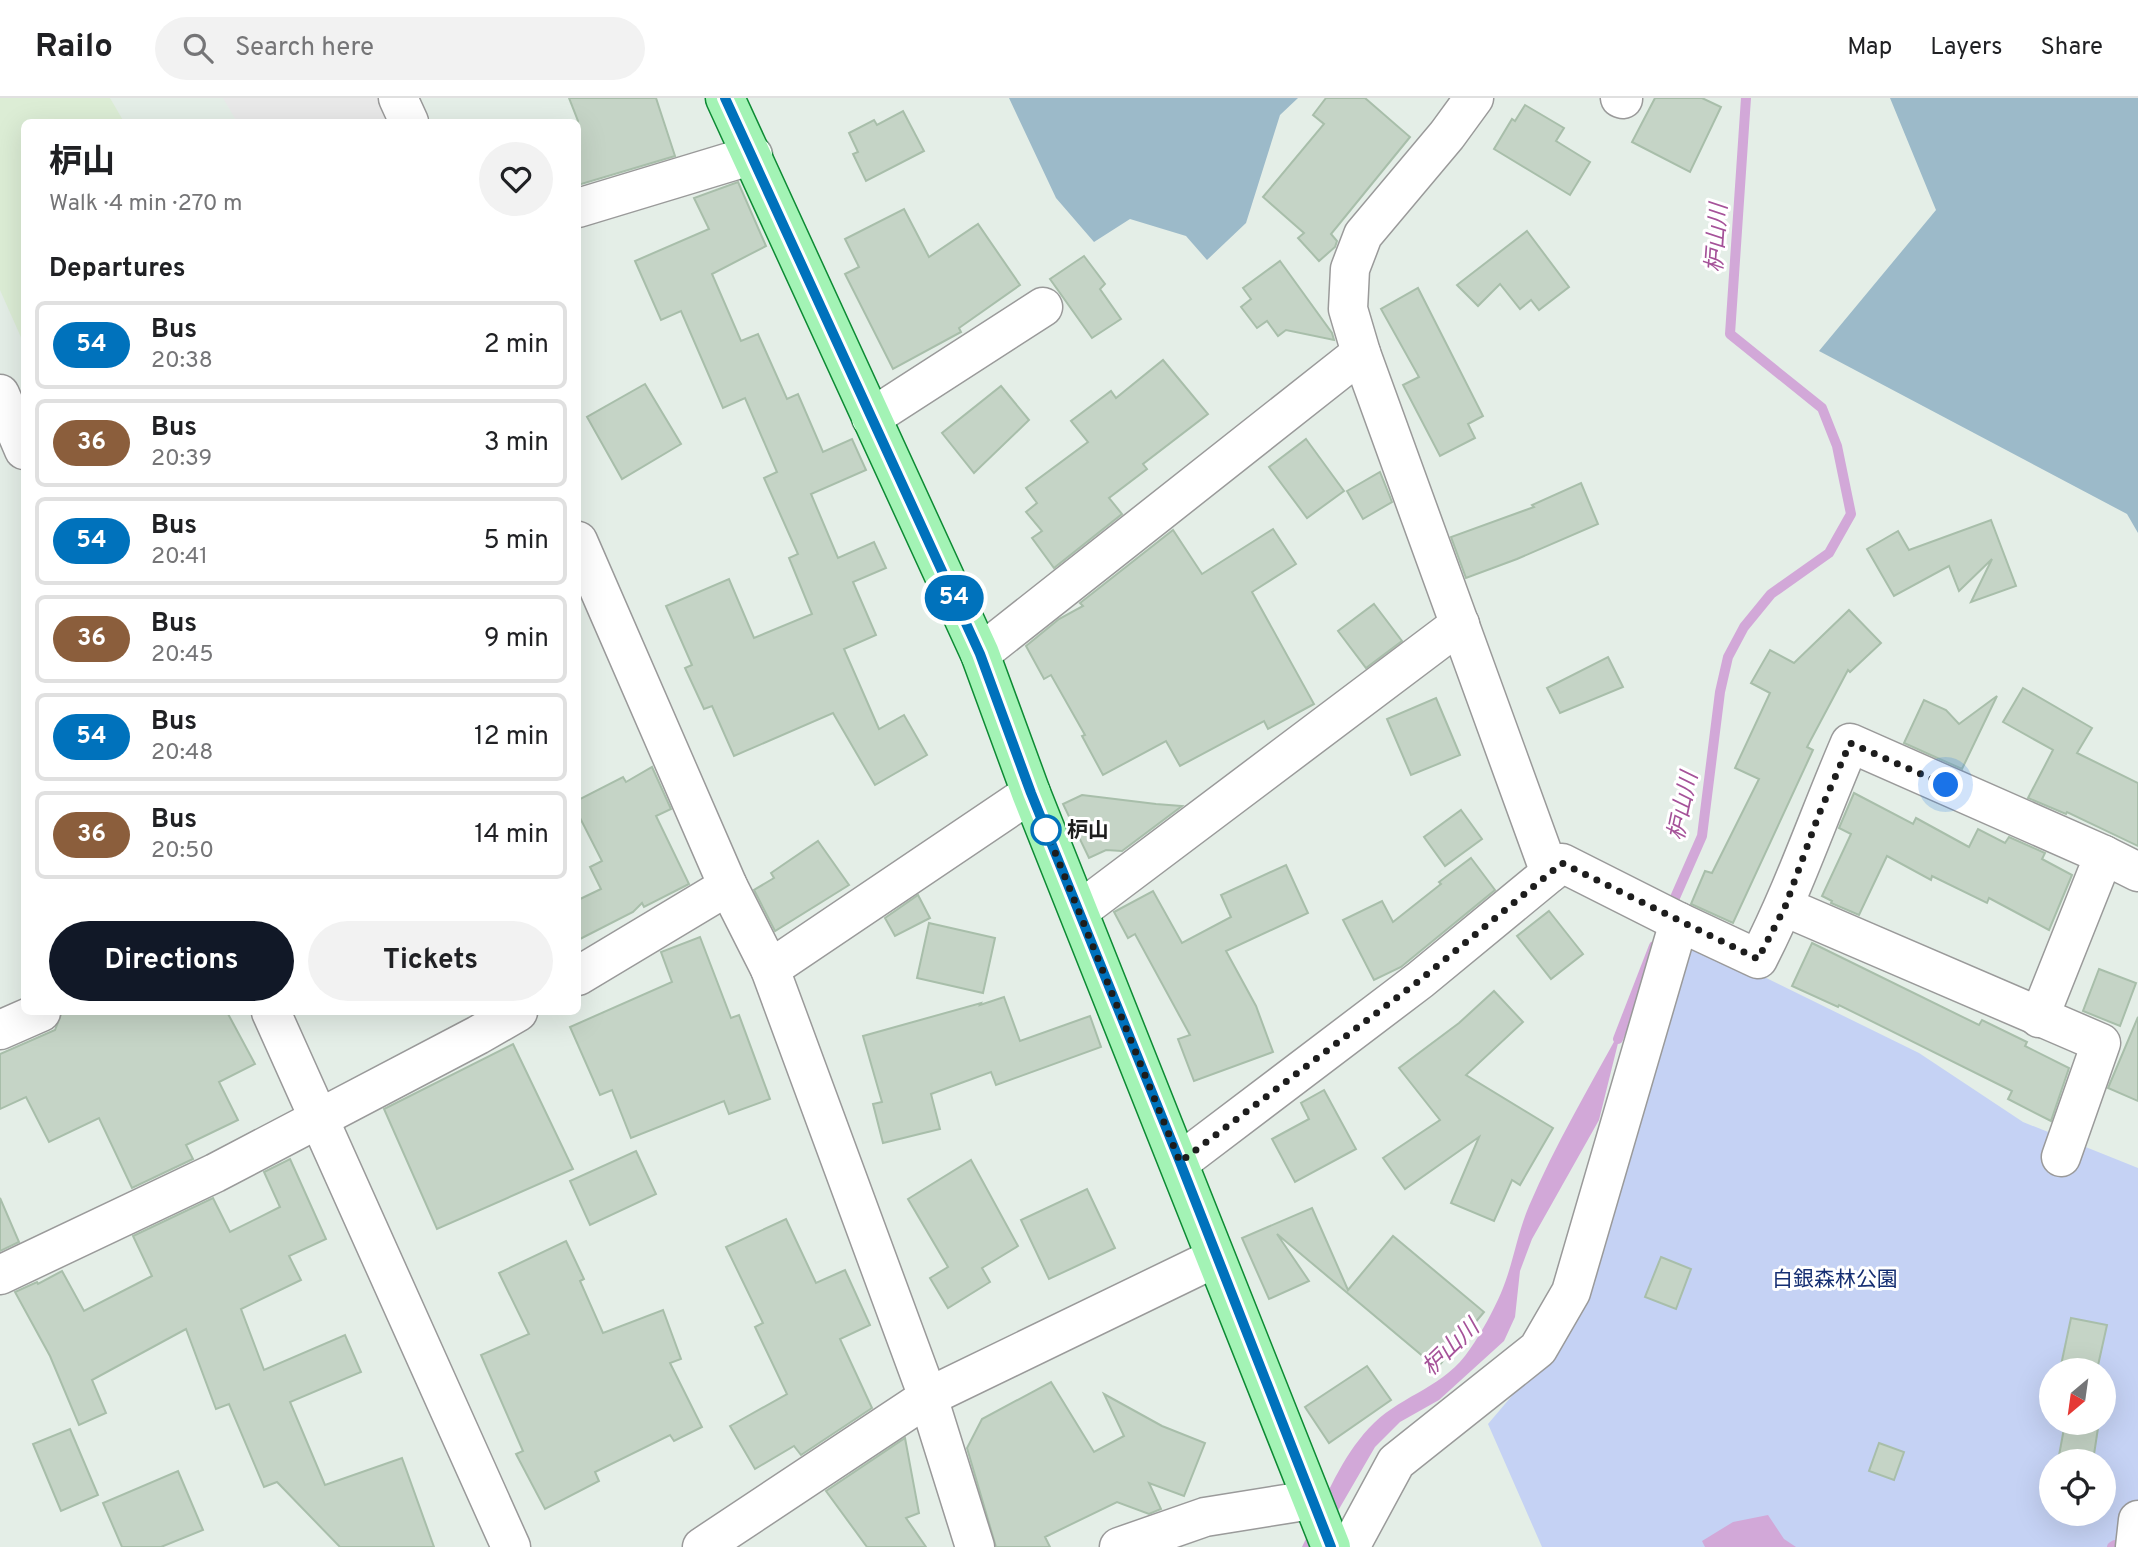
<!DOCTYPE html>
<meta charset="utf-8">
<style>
body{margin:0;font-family:Overpass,"Noto Sans JP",sans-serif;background:#f2f2f2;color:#202124;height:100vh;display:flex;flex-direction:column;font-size:26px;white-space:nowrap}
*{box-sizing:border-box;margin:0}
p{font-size:23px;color:#757577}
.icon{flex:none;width:38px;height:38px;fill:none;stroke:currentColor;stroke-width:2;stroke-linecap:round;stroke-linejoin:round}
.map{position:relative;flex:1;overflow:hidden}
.side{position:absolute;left:21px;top:21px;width:560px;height:896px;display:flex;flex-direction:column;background:#fff;border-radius:10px;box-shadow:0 7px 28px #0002}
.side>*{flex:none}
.badge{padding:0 14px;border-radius:23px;font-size:24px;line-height:46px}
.needle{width:46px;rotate:209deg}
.controls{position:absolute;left:2039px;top:1260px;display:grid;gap:14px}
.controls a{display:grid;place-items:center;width:77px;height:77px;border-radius:50%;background:#fff;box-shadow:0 7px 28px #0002;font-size:35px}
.you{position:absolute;width:35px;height:35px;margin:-18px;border:5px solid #fff;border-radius:50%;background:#1a73e8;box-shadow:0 0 0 10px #1a73e833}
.map>.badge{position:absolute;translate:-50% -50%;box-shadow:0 0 0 4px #fff}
h2{padding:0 28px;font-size:26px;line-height:63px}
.round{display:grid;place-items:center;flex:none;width:74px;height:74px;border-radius:37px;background:#f2f2f2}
.head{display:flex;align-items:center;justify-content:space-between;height:119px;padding:0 28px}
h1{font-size:33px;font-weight:700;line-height:52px}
.cta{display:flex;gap:14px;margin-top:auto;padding:14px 28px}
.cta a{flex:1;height:80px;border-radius:42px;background:#111827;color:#fff;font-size:28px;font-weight:700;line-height:80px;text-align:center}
.cta a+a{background:#f2f2f2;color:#202124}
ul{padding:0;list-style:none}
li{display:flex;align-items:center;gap:21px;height:88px;margin:0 14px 10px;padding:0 14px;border:4px solid #e0e0e0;border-radius:10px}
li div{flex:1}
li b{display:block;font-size:26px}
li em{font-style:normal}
li .badge{min-width:77px;font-weight:700;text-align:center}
header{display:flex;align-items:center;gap:42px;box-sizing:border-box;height:98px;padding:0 35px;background:#fff;border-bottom:2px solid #e0e0e0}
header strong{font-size:33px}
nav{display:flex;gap:38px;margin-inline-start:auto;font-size:24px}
.search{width:490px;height:63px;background:#f2f2f2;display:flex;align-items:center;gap:18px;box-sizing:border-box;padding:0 24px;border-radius:38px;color:#757577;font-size:26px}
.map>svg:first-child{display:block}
.commercial{fill:#dcedd5}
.forest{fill:#9cbac9}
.park{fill:#c5d2f4;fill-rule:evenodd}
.parking{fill:#e9e9e9}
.water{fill:#d2a8d8}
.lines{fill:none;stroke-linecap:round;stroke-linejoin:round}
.stream{stroke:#d2a8d8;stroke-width:10}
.building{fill:#c5d4c6;stroke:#a8beaa;stroke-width:2}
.minor-casing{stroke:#9a9a9a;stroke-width:41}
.major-casing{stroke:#0d8a34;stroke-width:41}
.minor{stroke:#fff;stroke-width:38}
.major{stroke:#a3f3b5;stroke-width:38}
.line-casing{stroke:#fff;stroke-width:16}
.line{stroke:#0072bc;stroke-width:10}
.walk{stroke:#1d1d1d;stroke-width:7;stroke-dasharray:0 12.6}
.stop-dot{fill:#fff;stroke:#0072bc;stroke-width:3.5}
.labels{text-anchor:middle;stroke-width:6;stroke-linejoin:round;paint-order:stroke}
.stop-label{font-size:21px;font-weight:bold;fill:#1d1d1d;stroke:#fff;text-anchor:start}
.park-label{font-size:21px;fill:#152e72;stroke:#fff}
.water-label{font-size:23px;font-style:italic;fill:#a55299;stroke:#fff}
</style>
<header>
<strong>Railo</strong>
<div class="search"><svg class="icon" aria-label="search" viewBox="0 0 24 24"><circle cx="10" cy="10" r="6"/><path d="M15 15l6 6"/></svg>Search here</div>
<nav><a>Map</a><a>Layers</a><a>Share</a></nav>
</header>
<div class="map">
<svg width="2138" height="1449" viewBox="0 0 2138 1449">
<rect width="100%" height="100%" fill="#e4eee7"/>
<path class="commercial" d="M 0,0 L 110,0 L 124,24 L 24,24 L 24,246 L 0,192 Z"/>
<g class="forest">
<path d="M 1009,0 L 1298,0 L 1280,17 L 1246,125 L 1207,162 L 1186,138 L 1130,121 L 1094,144 L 1056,100 Z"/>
<path d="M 1890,0 L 2138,0 L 2138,435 L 2127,416 L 1819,253 L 1936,112 Z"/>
</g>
<path class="park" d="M 1693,844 L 1919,955 L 2023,1024 L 2138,1070 L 2138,1422 L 2135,1449 L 1542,1449 L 1488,1326 L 1577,1221 ZM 2051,1272 L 2104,1272 L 2104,1325 L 2051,1325 ZM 2051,1363 L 2104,1363 L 2104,1416 L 2051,1416 Z"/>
<path class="parking" d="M 223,0 L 388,0 L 399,24 L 237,24 Z"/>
<g class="water">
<path d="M 1622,929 L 1599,1022 L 1532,1141 L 1520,1173 L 1515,1219 L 1504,1243 L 1439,1302 L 1400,1324 L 1375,1349 L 1317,1449 L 1302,1449 C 1323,1407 1340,1358 1374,1325 C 1404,1296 1445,1289 1470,1251 C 1482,1234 1493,1213 1501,1195 C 1513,1167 1517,1136 1529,1108 C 1555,1047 1590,988 1622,929 Z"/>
<path d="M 1768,1417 L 1784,1441 L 1796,1449 L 1705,1449 L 1702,1443 L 1733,1424 Z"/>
</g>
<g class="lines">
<g class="stream">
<path d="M 1670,811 L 1702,738 L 1720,594 L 1728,559 L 1744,529 L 1771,496 L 1829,455 L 1851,416 L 1837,348 L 1822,310 L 1730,236 L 1746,0"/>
<path d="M 1618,941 L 1654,848"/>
<path d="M 2112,1449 L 2115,1447"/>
</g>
</g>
<g class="building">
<path d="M 569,0 L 656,0 L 675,58 L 578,87 L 578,23 Z"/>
<path d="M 1326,0 L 1365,0 L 1410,39 L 1331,136 L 1337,143 L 1335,149 L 1319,163 L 1298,140 L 1304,135 L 1263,99 L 1324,26 L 1313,17 Z"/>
<path d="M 1655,0 L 1702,0 L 1721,9 L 1690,74 L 1632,44 Z"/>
<path d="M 1525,7 L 1564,30 L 1556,43 L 1590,64 L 1570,97 L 1494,51 L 1512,21 L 1515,23 Z"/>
<path d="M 903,13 L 924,53 L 866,83 L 853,56 L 858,54 L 849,35 L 874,22 L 877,27 Z"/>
<path d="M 738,84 L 766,148 L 712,176 L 741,243 L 758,236 L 787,301 L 798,296 L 823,354 L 852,341 L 866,372 L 811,396 L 838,460 L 874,444 L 886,470 L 853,484 L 876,537 L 844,551 L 879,631 L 904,617 L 927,657 L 875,687 L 833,615 L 734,658 L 712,608 L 704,611 L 685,570 L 692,567 L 666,508 L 729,481 L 754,540 L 812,516 L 789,460 L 798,456 L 764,380 L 777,374 L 745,300 L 723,310 L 681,213 L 661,222 L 635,163 L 709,131 L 694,100 Z"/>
<path d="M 904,111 L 929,159 L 978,126 L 1020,187 L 959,230 L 961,234 L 893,271 L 845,176 L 859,169 L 845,141 Z"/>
<path d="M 1527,133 L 1569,189 L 1539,212 L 1531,202 L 1520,211 L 1500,186 L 1478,208 L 1457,187 Z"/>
<path d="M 1084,158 L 1105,186 L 1100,191 L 1121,221 L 1092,240 L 1050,181 Z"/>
<path d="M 1280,163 L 1332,235 L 1334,242 L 1286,232 L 1278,238 L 1267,223 L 1257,230 L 1241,209 L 1251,201 L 1243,190 Z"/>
<path d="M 1418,190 L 1483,318 L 1468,326 L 1475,340 L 1440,358 L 1403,287 L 1419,279 L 1381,211 Z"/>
<path d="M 1163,262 L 1208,316 L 1143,366 L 1147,371 L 1109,400 L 1122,416 L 1054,470 L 1032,440 L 1042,433 L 1026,414 L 1037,405 L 1026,390 L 1088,344 L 1071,323 L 1111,293 L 1116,300 Z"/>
<path d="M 645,286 L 681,346 L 622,381 L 587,319 Z"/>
<path d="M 1001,288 L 1029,322 L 974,375 L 942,335 Z"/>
<path d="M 1306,341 L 1344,393 L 1307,420 L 1269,369 Z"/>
<path d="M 1380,374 L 1392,404 L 1363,421 L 1347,393 Z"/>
<path d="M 1581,385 L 1598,426 L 1517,461 L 1466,480 L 1451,439 L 1534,409 L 1532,407 Z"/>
<path d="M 1991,422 L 2016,488 L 1971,504 L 1992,461 L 1959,493 L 1949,468 L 1894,498 L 1867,451 L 1898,433 L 1909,452 Z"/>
<path d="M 1273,431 L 1296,466 L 1252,494 L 1314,606 L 1268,631 L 1264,623 L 1180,668 L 1166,643 L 1103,677 L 1082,638 L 1085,637 L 1051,577 L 1044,581 L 1026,548 L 1059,521 L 1083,508 L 1080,505 L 1173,432 L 1202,476 Z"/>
<path d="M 1374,506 L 1402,543 L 1366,570 L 1338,533 Z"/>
<path d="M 1849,512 L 1881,545 L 1850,574 L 1848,572 L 1807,649 L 1813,652 L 1733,825 L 1691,806 L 1705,773 L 1712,775 L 1759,681 L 1735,670 L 1770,595 L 1751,585 L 1770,552 L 1794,565 Z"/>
<path d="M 1608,559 L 1623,589 L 1560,615 L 1547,590 Z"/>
<path d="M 2023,590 L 2092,630 L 2077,655 L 2138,685 L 2138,748 L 2067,714 L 2066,716 L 2028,700 L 2053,652 L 2003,624 Z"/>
<path d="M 1997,598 L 1962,671 L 1904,645 L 1924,602 L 1946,612 L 1959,626 Z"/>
<path d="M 1436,600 L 1460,657 L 1411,677 L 1387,621 Z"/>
<path d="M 652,669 L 671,711 L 656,718 L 689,786 L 644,809 L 642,805 L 633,814 L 578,842 L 578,802 L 601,791 L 590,769 L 602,763 L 578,716 L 578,702 L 623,679 L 626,684 Z"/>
<path d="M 1854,695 L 1913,726 L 1916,720 L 1969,749 L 1978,731 L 2005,745 L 2009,739 L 2045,755 L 2042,761 L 2072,777 L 2049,832 L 1989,800 L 1987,805 L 1932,778 L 1931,782 L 1887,758 L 1859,817 L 1831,805 L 1832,803 L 1822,798 L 1851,736 L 1839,730 Z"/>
<path d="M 1082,697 L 1156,706 L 1182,708 L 1122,753 L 1106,752 L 1089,760 L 1063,706 Z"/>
<path d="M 1461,712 L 1482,741 L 1445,768 L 1424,739 Z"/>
<path d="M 818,743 L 849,787 L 775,833 L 754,792 L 774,780 L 771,775 Z"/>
<path d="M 1471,760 L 1495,792 L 1401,869 L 1374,882 L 1343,822 L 1382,803 L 1393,824 L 1441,786 L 1439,784 Z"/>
<path d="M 1286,767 L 1308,815 L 1226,853 L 1256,908 L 1273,954 L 1194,983 L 1178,941 L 1190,937 L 1135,836 L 1128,840 L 1114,814 L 1153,793 L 1182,845 L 1231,819 L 1221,797 Z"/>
<path d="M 918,797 L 930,820 L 895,838 L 885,820 Z"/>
<path d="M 1549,813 L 1583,856 L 1551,881 L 1517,838 Z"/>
<path d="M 929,825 L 995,840 L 983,895 L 917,880 Z"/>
<path d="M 700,839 L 731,920 L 739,917 L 770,1001 L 729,1016 L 724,1003 L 631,1040 L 612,992 L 600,997 L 570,929 L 672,884 L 661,854 Z"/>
<path d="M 1812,845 L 1979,927 L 1982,922 L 2027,944 L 2025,948 L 2069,970 L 2051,1023 L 2008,1001 L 2012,993 L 1839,907 L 1838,909 L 1792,888 Z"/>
<path d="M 2099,871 L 2136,885 L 2120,928 L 2083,913 Z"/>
<path d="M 1494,893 L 1523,924 L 1466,977 L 1553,1030 L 1520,1087 L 1512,1082 L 1494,1123 L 1451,1105 L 1479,1039 L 1405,1091 L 1383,1060 L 1440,1022 L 1399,970 L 1459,925 Z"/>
<path d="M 1004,899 L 1020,943 L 1090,918 L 1101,949 L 996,987 L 991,974 L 931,996 L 940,1031 L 883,1045 L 873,1006 L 882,1004 L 863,938 L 981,905 L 980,907 Z"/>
<path d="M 62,914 L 227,914 L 255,966 L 219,984 L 238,1022 L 186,1047 L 193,1061 L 132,1090 L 99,1020 L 49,1044 L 26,999 L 0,1011 L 0,956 L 55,932 Z"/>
<path d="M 2138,919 L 2138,1003 L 2108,990 Z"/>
<path d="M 513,946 L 573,1071 L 437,1131 L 384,1011 Z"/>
<path d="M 1324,992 L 1356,1051 L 1295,1084 L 1272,1041 L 1309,1021 L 1301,1005 Z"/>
<path d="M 636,1053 L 656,1096 L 590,1127 L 570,1083 Z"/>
<path d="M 290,1061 L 326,1141 L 289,1158 L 301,1182 L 241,1211 L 264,1272 L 345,1237 L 361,1274 L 290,1304 L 325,1387 L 402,1360 L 434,1449 L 340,1449 L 277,1384 L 264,1389 L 229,1306 L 216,1311 L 186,1231 L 92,1282 L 106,1315 L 79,1327 L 50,1258 L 15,1194 L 37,1184 L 38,1186 L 62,1173 L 84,1213 L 152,1178 L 133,1138 L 213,1100 L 230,1134 L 280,1109 L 264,1074 Z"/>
<path d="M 971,1062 L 1018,1148 L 982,1170 L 990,1184 L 948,1210 L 930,1180 L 948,1169 L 908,1101 Z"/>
<path d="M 1087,1091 L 1115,1150 L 1049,1181 L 1021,1122 Z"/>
<path d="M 0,1100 L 19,1144 L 0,1153 Z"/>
<path d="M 1312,1110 L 1348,1192 L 1393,1138 L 1484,1214 L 1437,1270 L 1277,1136 L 1309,1183 L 1269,1201 L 1242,1140 Z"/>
<path d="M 786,1121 L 816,1185 L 845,1172 L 870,1227 L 840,1241 L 872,1310 L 801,1357 L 794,1348 L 755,1371 L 730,1328 L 787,1296 L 755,1229 L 763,1225 L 726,1149 Z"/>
<path d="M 566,1143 L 584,1181 L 580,1183 L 603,1235 L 663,1212 L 681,1261 L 670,1265 L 702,1329 L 674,1343 L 670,1337 L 595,1374 L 599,1383 L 545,1411 L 516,1356 L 523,1353 L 481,1257 L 529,1236 L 499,1175 Z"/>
<path d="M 1661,1159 L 1691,1171 L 1676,1211 L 1645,1199 Z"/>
<path d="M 2071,1220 L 2107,1227 L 2097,1272 L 2060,1272 Z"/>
<path d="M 1367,1268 L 1391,1302 L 1329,1345 L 1305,1309 Z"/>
<path d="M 1051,1284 L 1094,1354 L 1124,1338 L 1104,1296 L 1162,1328 L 1205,1345 L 1184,1398 L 1149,1385 L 1161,1411 L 1149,1416 L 1117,1404 L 1045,1439 L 1050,1449 L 996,1449 L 967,1350 L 982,1321 Z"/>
<path d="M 2065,1325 L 2098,1330 L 2093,1363 L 2058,1363 Z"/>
<path d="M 70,1331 L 98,1397 L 61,1413 L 33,1346 Z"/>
<path d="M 905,1340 L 919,1415 L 906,1420 L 926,1449 L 867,1449 L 826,1393 Z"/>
<path d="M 1879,1345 L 1904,1354 L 1894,1382 L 1869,1373 Z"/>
<path d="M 178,1373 L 203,1432 L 161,1449 L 122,1449 L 103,1405 Z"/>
</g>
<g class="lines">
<g class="minor-casing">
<g id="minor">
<path d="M 398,0 L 409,24"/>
<path d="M 1620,0 L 1623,1"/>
<path d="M 578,110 L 753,57"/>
<path d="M 1361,255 L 1550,775"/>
<path d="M 0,296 L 24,352"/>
<path d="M 871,320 L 1043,209"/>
<path d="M 578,443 L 728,788 L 770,871 L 1031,695"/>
<path d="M 980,556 L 1361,255 L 1348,211 L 1350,171 L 1363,137 L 1447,37 L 1474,0"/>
<path d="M 2104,757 L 2138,774"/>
<path d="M 1785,809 L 2101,945 L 2061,1059"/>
<path d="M 1079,813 L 1460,526"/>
<path d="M 770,871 L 928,1299 L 975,1449"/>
<path d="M 578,878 L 728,788"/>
<path d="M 271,914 L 511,1449"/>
<path d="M 0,932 L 41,914"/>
<path d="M 1180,1064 L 1420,882 L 1562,765 L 1679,824"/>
<path d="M 0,1177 L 215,1075 L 478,937 L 518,914"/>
<path d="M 702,1449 L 928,1299 L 1215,1160"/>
<path d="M 1119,1449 L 1205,1419 L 1311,1402"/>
<path d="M 1350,1449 L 1396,1364 L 1538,1251 L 1571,1194 L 1679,824 L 1758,861 C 1794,791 1819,717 1850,645 L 2104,757 L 2039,920"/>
<path d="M 2135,1449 L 2138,1422"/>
</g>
</g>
<g class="major-casing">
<path id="major" d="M 725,0 L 980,556 L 1031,695 L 1331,1449"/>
</g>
<use href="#minor" class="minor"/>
<use href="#major" class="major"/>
</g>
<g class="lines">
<g class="line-casing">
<path id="line" d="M 725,0 L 980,556 L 1031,695 L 1180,1064 L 1331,1449"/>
</g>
<use href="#line" class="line"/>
<path class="walk" d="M 1046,732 L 1180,1064 L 1420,882 L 1562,765 L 1758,861 L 1785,809 L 1819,716 L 1850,645 L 1946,687"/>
</g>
<circle class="stop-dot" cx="1046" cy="732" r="14"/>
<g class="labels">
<g class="stop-label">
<text x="1067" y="739">枦山</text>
</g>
<g class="park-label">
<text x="1835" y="1188">白銀森林公園</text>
</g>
<g class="water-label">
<text transform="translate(1716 140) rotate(-86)" y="8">枦山川</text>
<text transform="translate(1682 708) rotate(-78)" y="8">枦山川</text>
<text transform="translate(1450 1249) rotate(-44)" y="8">枦山川</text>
</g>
</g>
</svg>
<div class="controls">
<a><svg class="needle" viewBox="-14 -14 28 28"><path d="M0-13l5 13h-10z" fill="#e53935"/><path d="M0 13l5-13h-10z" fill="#757577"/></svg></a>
<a><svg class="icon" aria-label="locate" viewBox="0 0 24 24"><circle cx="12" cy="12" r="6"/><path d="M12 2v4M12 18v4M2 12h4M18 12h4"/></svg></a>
</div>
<div class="you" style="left:1946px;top:687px"></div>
<b class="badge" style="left:954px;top:500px;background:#0072bc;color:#fff">54</b>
<section class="side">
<div class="head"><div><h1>枦山</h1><p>Walk · 4 min · 270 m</p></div><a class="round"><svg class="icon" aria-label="heart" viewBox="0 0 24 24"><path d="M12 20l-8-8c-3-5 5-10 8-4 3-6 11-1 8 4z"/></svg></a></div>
<h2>Departures</h2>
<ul>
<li><span class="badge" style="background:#0072bc;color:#fff">54</span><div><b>Bus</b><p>20:38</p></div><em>2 min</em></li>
<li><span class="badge" style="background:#8b5e3c;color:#fff">36</span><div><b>Bus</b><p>20:39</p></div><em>3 min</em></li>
<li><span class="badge" style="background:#0072bc;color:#fff">54</span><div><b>Bus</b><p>20:41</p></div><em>5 min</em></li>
<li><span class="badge" style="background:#8b5e3c;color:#fff">36</span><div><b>Bus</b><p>20:45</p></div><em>9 min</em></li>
<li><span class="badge" style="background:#0072bc;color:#fff">54</span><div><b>Bus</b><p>20:48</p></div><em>12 min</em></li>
<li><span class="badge" style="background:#8b5e3c;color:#fff">36</span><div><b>Bus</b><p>20:50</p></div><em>14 min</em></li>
</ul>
<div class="cta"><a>Directions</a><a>Tickets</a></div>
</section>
</div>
